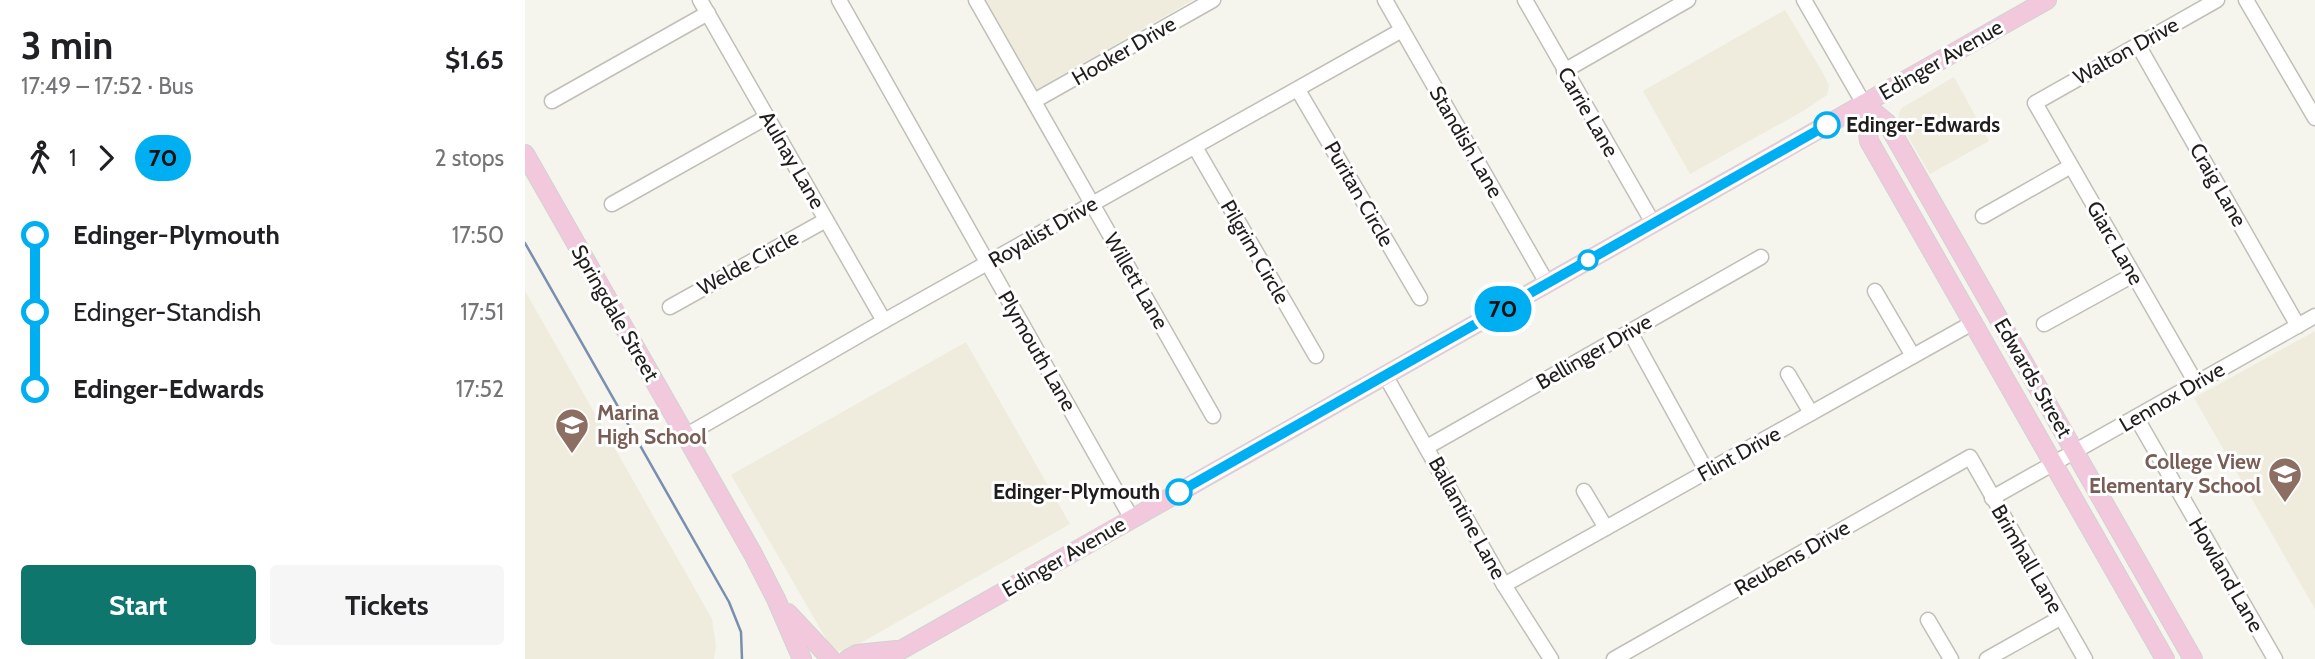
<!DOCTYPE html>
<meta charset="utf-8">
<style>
body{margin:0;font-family:Cabin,sans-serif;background:#f6f6f6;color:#202124;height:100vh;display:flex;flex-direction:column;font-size:26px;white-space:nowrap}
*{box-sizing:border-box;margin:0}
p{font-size:23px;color:#757577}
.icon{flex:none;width:38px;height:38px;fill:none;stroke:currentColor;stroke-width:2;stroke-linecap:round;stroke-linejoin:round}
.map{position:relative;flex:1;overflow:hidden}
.details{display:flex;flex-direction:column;background:#fff;width:525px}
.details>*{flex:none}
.badge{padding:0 14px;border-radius:23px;font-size:24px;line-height:46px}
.map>.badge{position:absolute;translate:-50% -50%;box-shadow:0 0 0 4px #fff}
.legs{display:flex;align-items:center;gap:10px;height:77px;padding:0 21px;font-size:23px}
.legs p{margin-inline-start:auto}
.overview{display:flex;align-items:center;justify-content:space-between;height:119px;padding:0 21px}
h1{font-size:38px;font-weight:700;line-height:52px}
.cta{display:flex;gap:14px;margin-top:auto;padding:14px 21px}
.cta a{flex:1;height:80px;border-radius:7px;background:#0f766e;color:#fff;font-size:28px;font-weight:700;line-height:80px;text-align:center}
.cta a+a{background:#f6f6f6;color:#202124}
ul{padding:0 21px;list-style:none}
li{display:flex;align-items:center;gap:24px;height:77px;font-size:26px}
li i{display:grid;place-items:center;width:10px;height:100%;margin:0 9px;background:currentColor}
li i::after{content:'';width:18px;height:18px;margin:-9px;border:5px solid;border-radius:50%;background:#fff}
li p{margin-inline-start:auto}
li:first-child i{background:linear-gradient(#0000 50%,currentColor 0)}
li:last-child i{background:linear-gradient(currentColor 50%,#0000 0)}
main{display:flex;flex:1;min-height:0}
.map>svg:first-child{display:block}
.built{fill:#efecdd}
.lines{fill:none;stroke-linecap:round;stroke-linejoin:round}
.stream{stroke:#798fb0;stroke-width:2.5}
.minor-casing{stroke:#c0bfb8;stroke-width:17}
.major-casing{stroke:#d2d2d2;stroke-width:20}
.minor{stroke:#fff;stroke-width:14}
.major{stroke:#f2c8dd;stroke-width:18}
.line-1-casing{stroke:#fff;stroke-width:16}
.line-1{stroke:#00aff2;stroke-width:10}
.stop-1-dot{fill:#fff;stroke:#00aff2;stroke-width:3.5}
.labels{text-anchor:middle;stroke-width:6;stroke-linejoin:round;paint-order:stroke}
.street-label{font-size:21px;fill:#1f1e1c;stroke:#fff}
.stop-label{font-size:21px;font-weight:bold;fill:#1f1e1c;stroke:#fff;text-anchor:start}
.education-label{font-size:21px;font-weight:bold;fill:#785e54;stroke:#fff;text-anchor:start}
</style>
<main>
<section class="details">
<div class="overview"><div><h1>3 min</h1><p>17:49 – 17:52 · Bus</p></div><b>$1.65</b></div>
<div class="legs"><svg class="icon" aria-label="walk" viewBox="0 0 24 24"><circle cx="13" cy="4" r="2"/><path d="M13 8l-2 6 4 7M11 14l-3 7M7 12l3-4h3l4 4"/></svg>1<svg class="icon" aria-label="forward" viewBox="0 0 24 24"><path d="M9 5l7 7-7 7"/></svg><b class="badge" style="background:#00aff2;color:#111">70</b><p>2 stops</p></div>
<ul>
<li><i style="color:#00aff2"></i><b>Edinger-Plymouth</b><p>17:50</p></li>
<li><i style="color:#00aff2"></i><span>Edinger-Standish</span><p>17:51</p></li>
<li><i style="color:#00aff2"></i><b>Edinger-Edwards</b><p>17:52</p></li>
</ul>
<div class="cta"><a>Start</a><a>Tickets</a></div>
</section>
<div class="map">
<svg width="1790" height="659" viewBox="0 0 1790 659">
<rect width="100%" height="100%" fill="#f5f4ed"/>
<g class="built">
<path d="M 460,0 L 668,0 L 511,90 Z"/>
<path d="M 1260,10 L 1298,73 L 1304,86 L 1302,95 L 1278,111 L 1165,174 L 1118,91 Z"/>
<path d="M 1429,77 L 1464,141 L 1405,174 L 1374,121 L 1374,113 L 1377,108 Z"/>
<path d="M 0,291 L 187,619 L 191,646 L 189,659 L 0,659 Z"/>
<path d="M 1790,331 L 1790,609 L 1669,398 Z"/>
<path d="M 441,342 L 545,524 L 325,649 L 313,651 L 303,642 L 206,475 Z"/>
</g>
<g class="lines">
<path class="stream" d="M 0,243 L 204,602 L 216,632 L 217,659"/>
<g class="minor-casing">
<g id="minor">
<path d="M 175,0 L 359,321"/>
<path d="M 314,0 L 607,519"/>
<path d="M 451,0 L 688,416"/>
<path d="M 860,0 L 1022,283"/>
<path d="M 1000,0 L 1128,223"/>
<path d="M 1279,0 L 1339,104"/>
<path d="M 1721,0 L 1790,118"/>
<path d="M 1613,45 L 1773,326"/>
<path d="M 1039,71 L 1163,0"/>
<path d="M 773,90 L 895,298"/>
<path d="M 27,101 L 183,13"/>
<path d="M 509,101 L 688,0"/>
<path d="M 670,147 L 791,356"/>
<path d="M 87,204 L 242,117"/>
<path d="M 1458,216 L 1546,166"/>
<path d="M 1350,291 L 1388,356"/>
<path d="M 145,307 L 301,220"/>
<path d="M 1519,324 L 1608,275"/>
<path d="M 1105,332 L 1182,472"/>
<path d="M 1263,374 L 1286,413"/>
<path d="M 860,375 L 979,585 L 1026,659"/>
<path d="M 1671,383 L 1510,103 L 1692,0"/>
<path d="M 1611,417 L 1750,659"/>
<path d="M 160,436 L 359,321 L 877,30"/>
<path d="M 902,447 L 1236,257"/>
<path d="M 1059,491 L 1081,528"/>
<path d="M 1467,498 L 1790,316"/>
<path d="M 979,585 L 1449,322"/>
<path d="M 1403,620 L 1426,659"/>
<path d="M 1089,659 L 1445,457 L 1560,659"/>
<path d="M 1462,659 L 1535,618"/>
</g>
</g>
<g class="major-casing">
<g id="major">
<path d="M 1339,104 L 1362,123 L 1668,659"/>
<path d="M 1339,104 L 1344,141 L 1640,659"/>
<path d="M 0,154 L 228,554 L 251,599 L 277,659"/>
<path d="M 263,613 L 306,659"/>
<path d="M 323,659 L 332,654 L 371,650"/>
<path d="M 360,659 L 1522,0"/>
</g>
</g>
<use href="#minor" class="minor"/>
<use href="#major" class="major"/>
</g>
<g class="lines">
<g class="line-1-casing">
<path id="line-1" d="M 654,492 L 1302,125"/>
</g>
<use href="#line-1" class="line-1"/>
</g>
<defs>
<g id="school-pin" transform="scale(1.75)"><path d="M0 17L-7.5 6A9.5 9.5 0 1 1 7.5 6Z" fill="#8d6e63" stroke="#fff"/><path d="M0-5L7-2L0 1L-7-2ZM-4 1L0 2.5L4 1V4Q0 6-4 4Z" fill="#fff"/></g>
</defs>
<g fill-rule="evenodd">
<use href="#school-pin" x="47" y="425"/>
<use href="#school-pin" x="1760" y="474"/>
</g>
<g class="stop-1-dot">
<circle cx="1302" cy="125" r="12"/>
<circle cx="1063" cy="260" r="9"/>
<circle cx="654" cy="492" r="12"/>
</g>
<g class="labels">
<g class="street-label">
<text transform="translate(599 51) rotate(-30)" y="7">Hooker Drive</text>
<text transform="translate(1601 51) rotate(-29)" y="7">Walton Drive</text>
<text transform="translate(1416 60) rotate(-30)" y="7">Edinger Avenue</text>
<text transform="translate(1063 112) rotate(60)" y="7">Carrie Lane</text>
<text transform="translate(941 142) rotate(60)" y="7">Standish Lane</text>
<text transform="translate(267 160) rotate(60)" y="7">Aulnay Lane</text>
<text transform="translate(1693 185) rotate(60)" y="7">Craig Lane</text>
<text transform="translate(834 194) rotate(60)" y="7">Puritan Circle</text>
<text transform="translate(518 232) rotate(-30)" y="7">Royalist Drive</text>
<text transform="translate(1590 243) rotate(60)" y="7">Giarc Lane</text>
<text transform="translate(730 252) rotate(60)" y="7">Pilgrim Circle</text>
<text transform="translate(223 263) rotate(-29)" y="7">Welde Circle</text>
<text transform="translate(611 281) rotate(60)" y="7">Willett Lane</text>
<text transform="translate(90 313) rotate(60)" y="7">Springdale Street</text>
<text transform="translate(512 351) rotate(60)" y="7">Plymouth Lane</text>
<text transform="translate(1069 352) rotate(-30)" y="7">Bellinger Drive</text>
<text transform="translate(1508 378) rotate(60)" y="7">Edwards Street</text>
<text transform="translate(1647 397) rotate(-30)" y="7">Lennox Drive</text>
<text transform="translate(1214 454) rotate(-29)" y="7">Flint Drive</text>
<text transform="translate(942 518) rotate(61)" y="7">Ballantine Lane</text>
<text transform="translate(539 557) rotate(-30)" y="7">Edinger Avenue</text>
<text transform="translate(1267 558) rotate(-30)" y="7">Reubens Drive</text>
<text transform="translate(1502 559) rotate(60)" y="7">Brimhall Lane</text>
<text transform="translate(1701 575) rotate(60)" y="7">Howland Lane</text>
</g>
<g class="stop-label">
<text x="1321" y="132">Edinger-Edwards</text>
<text x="635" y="499" text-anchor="end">Edinger-Plymouth</text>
</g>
<g class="education-label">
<text x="72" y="420">Marina<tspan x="72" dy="24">High School</tspan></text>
<text x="1736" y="469" text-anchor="end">College View<tspan x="1736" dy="24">Elementary School</tspan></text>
</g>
</g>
</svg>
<b class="badge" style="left:978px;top:309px;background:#00aff2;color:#111">70</b>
</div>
</main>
